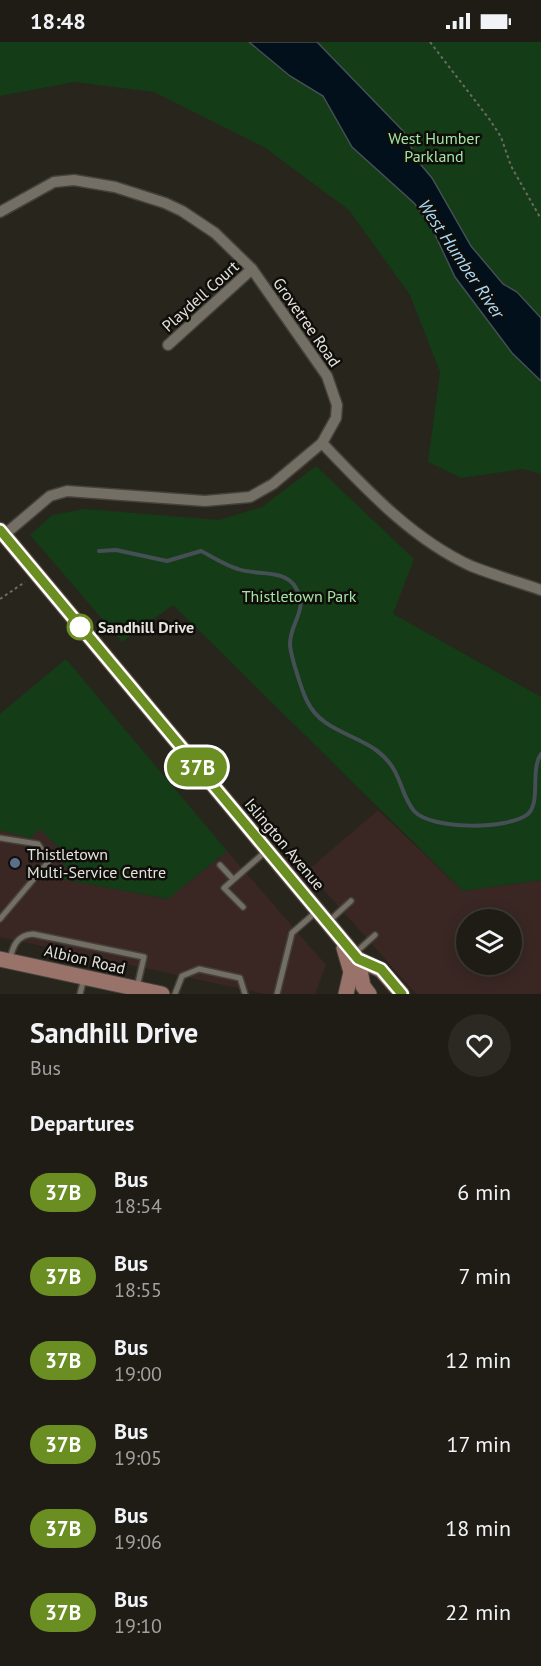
<!DOCTYPE html>
<style>
body{margin:0;font-family:"PT Sans",sans-serif;background:#2b2922;color:#f1f3f6;height:100vh;display:flex;flex-direction:column;font-size:22px;white-space:nowrap}
*{box-sizing:border-box;margin:0}
p{font-size:20px;color:#a1a1a0}
.icon{flex:none;width:33px;height:33px;fill:none;stroke:currentColor;stroke-width:2;stroke-linecap:round;stroke-linejoin:round}
.map{position:relative;height:952px;overflow:hidden}
.panel{display:flex;flex-direction:column;background:#1e1c15;flex:1}
.panel>*{flex:none}
.badge{padding:0 12px;border-radius:20px;font-size:21px;line-height:39px}
.buttons{position:absolute;left:456px;top:867px;display:grid;gap:12px}
.buttons a{display:grid;place-items:center;width:66px;height:66px;border-radius:50%;background:#1e1c15;box-shadow:0 3px 15px #0003,0 0 0 2px #3c3a34;font-size:30px}
.map>.badge{position:absolute;translate:-50% -50%;box-shadow:0 0 0 3px #fff}
h2{padding:0 30px;font-size:22px;line-height:54px}
.round{display:grid;place-items:center;flex:none;width:63px;height:63px;border-radius:32px;background:#2b2922}
.summary{display:flex;align-items:center;justify-content:space-between;height:102px;padding:0 30px}
h1{font-size:28px;font-weight:700;line-height:45px}
ul{padding:0;list-style:none}
li{display:flex;align-items:center;gap:18px;height:84px;padding:0 30px}
li div{flex:1}
li b{display:block;font-size:22px}
li em{font-style:normal}
li .badge{min-width:66px;font-weight:700;text-align:center}
.status{display:flex;justify-content:space-between;align-items:center;height:42px;padding:0 30px;background:#1e1c15;direction:ltr}
.status svg{height:16px;fill:currentColor}
.map>svg:first-child{display:block}
.commercial{fill:#3a2724;fill-rule:evenodd}
.green{fill:#133c17}
.water{fill:#01101a;stroke:#454f55;stroke-width:1.5}
.lines{fill:none;stroke-linecap:round;stroke-linejoin:round}
.stream{stroke:#454f55;stroke-width:4}
.lane-casing{stroke:#44413b;stroke-width:8}
.street-casing{stroke:#44413b;stroke-width:13}
.secondary-casing{stroke:#44413b;stroke-width:17}
.path{stroke:#6c6a62;stroke-width:2;stroke-dasharray:3 3;stroke-linecap:butt}
.lane{stroke:#736f65;stroke-width:5}
.street{stroke:#736f65;stroke-width:10}
.secondary{stroke:#997269;stroke-width:15}
.line-casing{stroke:#fff;stroke-width:14}
.line{stroke:#6b8e23;stroke-width:9}
.stop-dot{fill:#fff;stroke:#6b8e23;stroke-width:3}
.service-dot{fill:#5c6f8a;stroke:#100e0a;stroke-width:2}
.labels{text-anchor:middle;stroke-width:5;stroke-linejoin:round;paint-order:stroke}
.park-label{font-size:16px;fill:#a3e5a4;stroke:#100e0a}
.street-label{font-size:16px;fill:#e5e3de;stroke:#100e0a}
.stop-label{font-size:16px;font-weight:bold;fill:#e5e3de;stroke:#100e0a;text-anchor:start}
.poi-label{font-size:16px;fill:#e5e3de;stroke:#100e0a;text-anchor:start}
.water-label{font-size:18px;font-style:italic;fill:#a8daf8;stroke:#100e0a}
</style>
<div class="status"><b>18:48</b><svg viewBox="0 0 49 12"><path d="M0 12V9h3v3zM5 12V6h3v6zM10 12V3h3v9zM15 12V0h3v12zM26 1h20v11H26zM47 4h2v5h-2z"/></svg></div>
<div class="map">
<svg width="541" height="952" viewBox="0 0 541 952">
<rect width="100%" height="100%" fill="#28251c"/>
<g class="commercial">
<path d="M 378,768 L 463,849 L 541,838 L 541,952 L 416,952 L 307,829 ZM 466,878 L 512,878 L 512,922 L 466,922 Z"/>
<path d="M 40,787 L 70,817 L 69,828 L 62,837 L 168,857 L 227,809 L 326,923 L 315,952 L 265,952 L 0,895 L 0,788 L 30,795 Z"/>
</g>
<g class="green">
<path d="M 0,0 L 541,0 L 541,432 L 523,427 L 461,436 L 428,420 L 440,330 L 410,253 L 349,168 L 264,105 L 154,50 L 74,40 L 0,54 Z"/>
<path d="M 316,424 L 414,517 L 393,572 L 541,655 L 541,838 L 463,849 L 173,563 L 122,600 L 30,493 L 52,473 L 85,467 L 219,478 L 262,465 Z"/>
<path d="M 66,617 L 227,809 L 168,857 L 61,837 L 69,828 L 62,821 L 70,817 L 40,787 L 30,796 L 0,788 L 0,672 Z"/>
</g>
<path class="water" d="M 249,0 L 317,0 L 404,90 L 417,118 L 432,136 L 471,204 L 503,242 L 517,250 L 541,276 L 541,339 L 512,311 L 455,235 L 430,182 L 414,161 L 352,105 L 323,54 L 290,34 Z"/>
<g class="lines">
<path class="stream" d="M 99,509 L 116,508 L 167,519 L 201,509 C 213,515 225,523 238,527 C 256,534 285,526 296,546 C 309,568 290,580 290,602 C 290,612 302,649 307,659 C 321,688 352,691 376,708 C 403,728 398,749 414,769 C 431,788 508,788 528,772 C 541,760 530,728 541,712"/>
<g class="lane-casing">
<g id="lane">
<path d="M 0,796 L 38,802 L 49,819 L 0,877"/>
<path d="M 220,823 L 233,837"/>
<path d="M 243,865 L 224,846 L 266,809"/>
<path d="M 328,880 L 351,859"/>
<path d="M 355,911 L 375,893"/>
<path d="M 10,917 C 13,904 17,893 33,892 L 144,915 L 137,945"/>
<path d="M 80,952 L 84,936"/>
<path d="M 175,952 L 182,934 L 199,927 L 240,936 L 245,952"/>
<path d="M 277,952 L 292,891 L 316,870"/>
</g>
</g>
<g class="street-casing">
<g id="street">
<path d="M 0,170 L 54,140 L 74,138 L 115,145 L 165,161 L 182,169 L 215,191 L 252,227 L 327,334 L 337,363 L 336,376 L 322,401 L 273,442 L 250,455 L 205,459 L 67,449 L 50,454 L 4,493"/>
<path d="M 168,303 L 252,227"/>
<path d="M 322,401 C 366,447 412,497 471,524 C 494,533 518,540 541,548"/>
</g>
</g>
<g class="secondary-casing">
<g id="secondary">
<path d="M 0,488 L 358,917 L 381,928 L 402,952"/>
<path d="M 344,906 L 351,930 L 346,952"/>
<path d="M 0,917 L 162,952"/>
<path d="M 358,917 L 363,944 L 369,952"/>
</g>
</g>
<g class="path">
<path d="M 430,0 L 490,78 L 501,95 L 511,124 L 541,177"/>
<path d="M 0,557 L 25,540"/>
</g>
<use href="#lane" class="lane"/>
<use href="#street" class="street"/>
<use href="#secondary" class="secondary"/>
</g>
<g class="lines">
<g class="line-casing">
<path id="line" d="M 0,488 L 358,917 L 381,927 L 402,952"/>
</g>
<use href="#line" class="line"/>
</g>
<circle class="stop-dot" cx="80" cy="585" r="12"/>
<circle class="service-dot" cx="15" cy="821" r="6"/>
<g class="labels">
<g class="park-label">
<text x="434" y="102">West Humber<tspan x="434" dy="18">Parkland</tspan></text>
<text x="299" y="560">Thistletown Park</text>
</g>
<g class="street-label">
<text transform="translate(200 254) rotate(-42)" y="6">Playdell Court</text>
<text transform="translate(307 280) rotate(55)" y="6">Grovetree Road</text>
<text transform="translate(285 802) rotate(50)" y="6">Islington Avenue</text>
<text transform="translate(85 917) rotate(13)" y="6">Albion Road</text>
</g>
<g class="stop-label">
<text x="98" y="591">Sandhill Drive</text>
</g>
<g class="poi-label">
<text x="27" y="818">Thistletown<tspan x="27" dy="18">Multi-Service Centre</tspan></text>
</g>
<g class="water-label">
<text transform="translate(461 217) rotate(56)" y="6">West Humber River</text>
</g>
</g>
</svg>
<div class="buttons">
<a><svg class="icon" aria-label="layers" viewBox="0 0 24 24"><path d="M12 4l9 5-9 5-9-5zM3 14l9 5 9-5"/></svg></a>
</div>
<b class="badge" style="left:197px;top:725px;background:#6b8e23;color:#fff">37B</b>
</div>
<section class="panel">
<div class="summary"><div><h1>Sandhill Drive</h1><p>Bus</p></div><a class="round"><svg class="icon" aria-label="heart" viewBox="0 0 24 24"><path d="M12 20l-8-8c-3-5 5-10 8-4 3-6 11-1 8 4z"/></svg></a></div>
<h2>Departures</h2>
<ul>
<li><span class="badge" style="background:#6b8e23;color:#fff">37B</span><div><b>Bus</b><p>18:54</p></div><em>6 min</em></li>
<li><span class="badge" style="background:#6b8e23;color:#fff">37B</span><div><b>Bus</b><p>18:55</p></div><em>7 min</em></li>
<li><span class="badge" style="background:#6b8e23;color:#fff">37B</span><div><b>Bus</b><p>19:00</p></div><em>12 min</em></li>
<li><span class="badge" style="background:#6b8e23;color:#fff">37B</span><div><b>Bus</b><p>19:05</p></div><em>17 min</em></li>
<li><span class="badge" style="background:#6b8e23;color:#fff">37B</span><div><b>Bus</b><p>19:06</p></div><em>18 min</em></li>
<li><span class="badge" style="background:#6b8e23;color:#fff">37B</span><div><b>Bus</b><p>19:10</p></div><em>22 min</em></li>
</ul>
</section>
